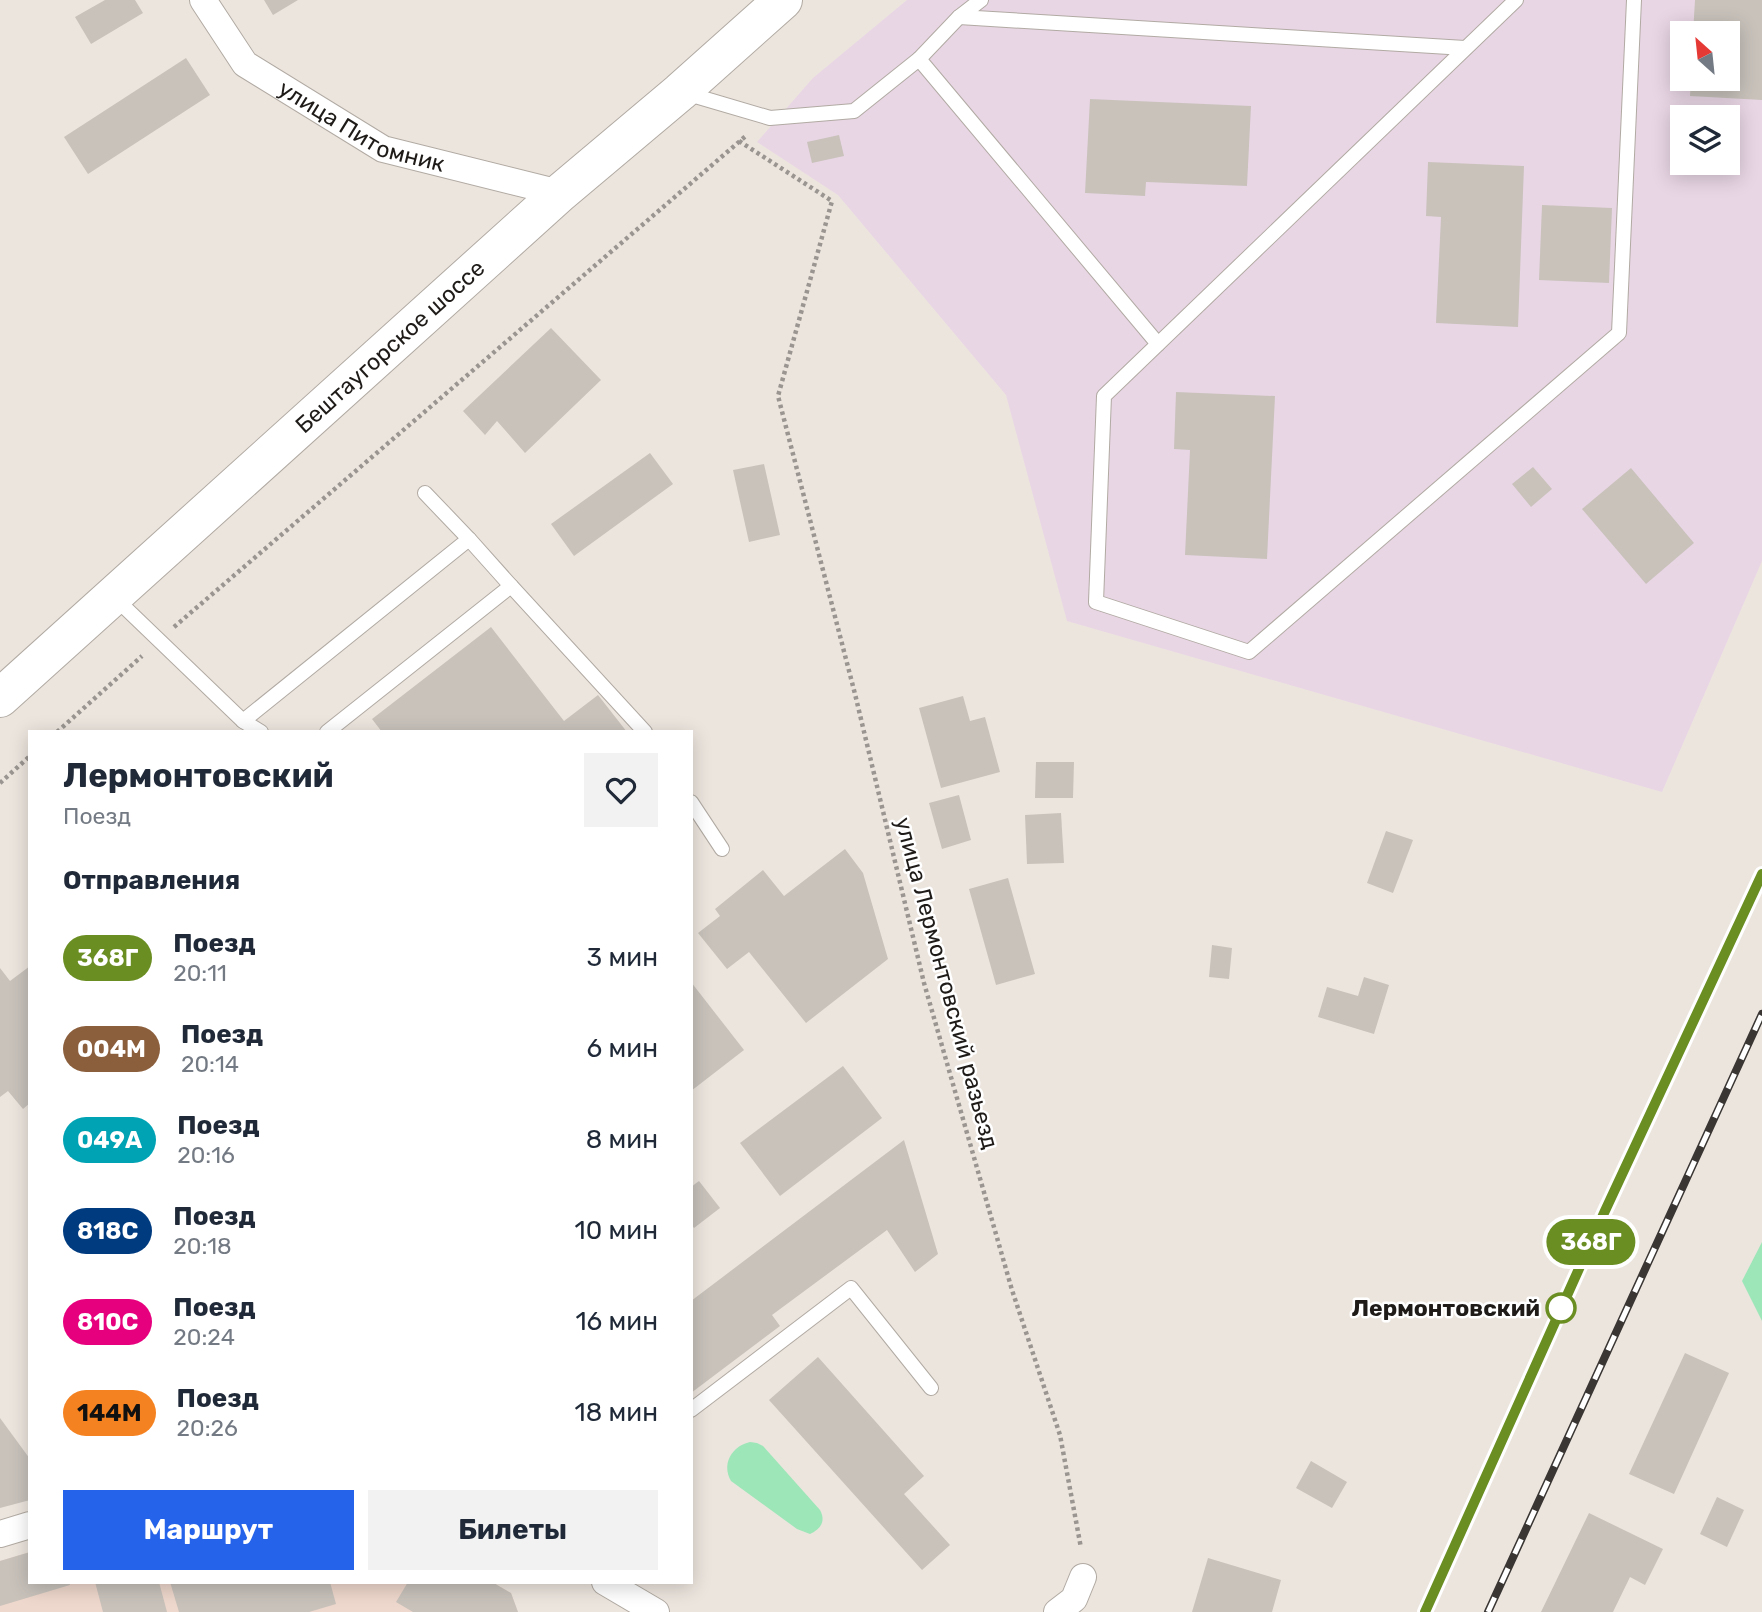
<!DOCTYPE html>
<html lang="ru">
<meta charset="utf-8">
<style>
body{margin:0;font-family:Rubik,sans-serif;background:#f2f2f3;color:#1f2937;height:100vh;display:flex;flex-direction:column;font-size:26px;white-space:nowrap}
*{box-sizing:border-box;margin:0}
p{font-size:23px;color:#747a83}
.icon{flex:none;width:38px;height:38px;fill:none;stroke:currentColor;stroke-width:2;stroke-linecap:round;stroke-linejoin:round}
.map{position:relative;flex:1;overflow:hidden}
.side{position:absolute;left:28px;top:730px;width:665px;height:854px;display:flex;flex-direction:column;background:#fff;border-radius:0px;box-shadow:0 4px 18px #0003}
.side>*{flex:none}
.badge{padding:0 14px;border-radius:23px;font-size:24px;line-height:46px}
.needle{width:46px;rotate:333deg}
.controls{position:absolute;left:1670px;top:21px;display:grid;gap:14px}
.controls a{display:grid;place-items:center;width:70px;height:70px;border-radius:0px;background:#fff;box-shadow:0 4px 18px #0003;font-size:35px}
.map>.badge{position:absolute;translate:-50% -50%;box-shadow:0 0 0 4px #fff}
h2{padding:0 35px;font-size:26px;line-height:63px}
.round{display:grid;place-items:center;flex:none;width:74px;height:74px;border-radius:0px;background:#f2f2f3}
.headline{display:flex;align-items:center;justify-content:space-between;height:119px;padding:0 35px}
h1{font-size:33px;font-weight:700;line-height:52px}
.cta{display:flex;gap:14px;margin-top:auto;padding:14px 35px}
.cta a{flex:1;height:80px;border-radius:0px;background:#2563eb;color:#fff;font-size:28px;font-weight:700;line-height:80px;text-align:center}
.cta a+a{background:#f2f2f3;color:#1f2937}
ul{padding:0;list-style:none}
li{display:flex;align-items:center;gap:21px;height:91px;padding:0 35px}
li div{flex:1}
li b{display:block;font-size:26px}
li em{font-style:normal}
li .badge{min-width:77px;font-weight:700;text-align:center}
.map>svg:first-child{display:block}
.industrial{fill:#eed7cc}
.medical{fill:#e9d6e5;fill-rule:evenodd}
.green{fill:#9ce6b8}
.building{fill:#c8c2bb}
.lines{fill:none;stroke-linecap:round;stroke-linejoin:round}
.service-casing{stroke:#b1aaa3;stroke-width:16}
.minor-casing{stroke:#b1aaa3;stroke-width:28}
.secondary-casing{stroke:#b1aaa3;stroke-width:40}
.path{stroke:#9a9590;stroke-width:4.5;stroke-dasharray:3.5 3.5;stroke-linecap:butt}
.service{stroke:#fff;stroke-width:14}
.minor{stroke:#fff;stroke-width:26}
.secondary{stroke:#fff;stroke-width:38}
.rail-casing{stroke:#3a3634;stroke-width:8}
.rail{stroke:#fff;stroke-width:5;stroke-dasharray:16;stroke-linecap:butt}
.line-casing{stroke:#fff;stroke-width:16}
.line{stroke:#6b8e23;stroke-width:10}
.stop-dot{fill:#fff;stroke:#6b8e23;stroke-width:3.5}
.labels{text-anchor:middle;stroke-width:5;stroke-linejoin:round;paint-order:stroke}
.street-label{font-size:23px;fill:#1e1b19;stroke:#fff}
.stop-label{font-size:23px;font-weight:bold;fill:#1e1b19;stroke:#fff;text-anchor:end}
</style>
<div class="map">
<svg width="1762" height="1612" viewBox="0 0 1762 1612">
<rect width="100%" height="100%" fill="#ece5de"/>
<path class="industrial" d="M 30,1552 L 30,1582 L 492,1582 L 511,1593 L 518,1612 L 0,1612 L 0,1561 Z"/>
<path class="medical" d="M 907,0 L 1762,0 L 1762,561 L 1662,792 L 1067,621 L 1006,395 L 838,195 L 757,142 L 813,78 ZM 1682,33 L 1727,33 L 1727,79 L 1682,79 ZM 1682,117 L 1727,117 L 1727,163 L 1682,163 Z"/>
<g class="green">
<path d="M 1762,1242 L 1762,1321 L 1742,1281 Z"/>
<path d="M 750,1442 L 757,1443 L 763,1446 L 820,1510 C 826,1521 821,1529 810,1534 L 797,1529 L 731,1481 C 721,1464 732,1446 750,1442 Z"/>
</g>
<g class="building">
<path d="M 105,0 L 135,0 L 143,13 L 91,44 L 75,17 Z"/>
<path d="M 264,0 L 298,0 L 273,15 Z"/>
<path d="M 1695,0 L 1762,0 L 1762,100 L 1690,96 L 1691,79 L 1727,79 L 1727,33 L 1693,33 Z"/>
<path d="M 186,58 L 210,95 L 88,174 L 64,137 Z"/>
<path d="M 1090,99 L 1251,106 L 1247,186 L 1146,182 L 1145,196 L 1085,193 Z"/>
<path d="M 839,135 L 844,156 L 812,163 L 807,142 Z"/>
<path d="M 1428,162 L 1524,166 L 1518,327 L 1436,323 L 1441,217 L 1426,216 Z"/>
<path d="M 1542,205 L 1612,208 L 1609,283 L 1539,280 Z"/>
<path d="M 551,328 L 601,380 L 525,453 L 497,421 L 485,435 L 463,411 Z"/>
<path d="M 1176,392 L 1275,396 L 1267,559 L 1185,555 L 1190,450 L 1174,449 Z"/>
<path d="M 650,453 L 673,484 L 574,556 L 551,524 Z"/>
<path d="M 764,464 L 780,535 L 749,542 L 733,470 Z"/>
<path d="M 1533,467 L 1552,489 L 1531,507 L 1512,484 Z"/>
<path d="M 1631,468 L 1694,543 L 1646,584 L 1582,509 Z"/>
<path d="M 491,627 L 564,721 L 598,695 L 627,732 L 382,732 L 372,719 Z"/>
<path d="M 963,696 L 970,721 L 985,717 L 1000,772 L 941,788 L 919,708 Z"/>
<path d="M 1036,762 L 1074,762 L 1073,798 L 1035,798 Z"/>
<path d="M 959,795 L 971,840 L 942,849 L 929,803 Z"/>
<path d="M 1061,813 L 1064,863 L 1027,864 L 1025,815 Z"/>
<path d="M 1386,831 L 1413,840 L 1393,893 L 1367,883 Z"/>
<path d="M 845,849 L 863,873 L 888,959 L 806,1023 L 749,952 L 727,969 L 698,933 L 720,916 L 715,909 L 763,870 L 784,896 Z"/>
<path d="M 1008,878 L 1035,974 L 996,985 L 969,889 Z"/>
<path d="M 1212,945 L 1232,948 L 1229,979 L 1209,977 Z"/>
<path d="M 30,966 L 30,1103 L 23,1109 L 8,1091 L 0,1097 L 0,968 L 10,981 Z"/>
<path d="M 1364,977 L 1389,985 L 1374,1034 L 1318,1017 L 1327,987 L 1358,996 Z"/>
<path d="M 691,982 L 744,1050 L 691,1091 Z"/>
<path d="M 843,1066 L 882,1118 L 780,1196 L 740,1143 Z"/>
<path d="M 904,1140 L 938,1254 L 915,1272 L 887,1230 L 772,1315 L 780,1326 L 691,1393 L 691,1301 Z"/>
<path d="M 699,1181 L 720,1208 L 694,1228 L 691,1224 L 691,1187 Z"/>
<path d="M 1685,1353 L 1729,1373 L 1674,1494 L 1629,1474 Z"/>
<path d="M 818,1357 L 924,1476 L 904,1494 L 950,1545 L 922,1570 L 769,1400 Z"/>
<path d="M 0,1418 L 30,1459 L 30,1500 L 0,1508 Z"/>
<path d="M 1311,1461 L 1347,1482 L 1332,1508 L 1296,1488 Z"/>
<path d="M 1717,1497 L 1744,1510 L 1727,1547 L 1700,1534 Z"/>
<path d="M 1589,1513 L 1663,1549 L 1645,1585 L 1630,1577 L 1613,1612 L 1541,1612 Z"/>
<path d="M 30,1552 L 30,1582 L 69,1582 L 70,1585 L 0,1606 L 0,1561 Z"/>
<path d="M 1208,1558 L 1281,1580 L 1272,1612 L 1192,1612 Z"/>
<path d="M 95,1582 L 159,1582 L 167,1612 L 103,1612 Z"/>
<path d="M 170,1582 L 330,1582 L 336,1604 L 309,1612 L 179,1612 Z"/>
<path d="M 408,1582 L 492,1582 L 511,1593 L 518,1612 L 413,1612 L 396,1602 Z"/>
</g>
<g class="lines">
<g class="service-casing">
<g id="service">
<path d="M 1516,0 L 1104,396 L 1096,602 L 1249,652 L 1619,333 L 1634,0"/>
<path d="M 959,17 L 1465,48"/>
<path d="M 919,59 L 1158,344"/>
<path d="M 685,93 L 770,118 L 854,111 L 919,59 L 959,17 L 981,0"/>
<path d="M 511,586 L 645,732"/>
<path d="M 114,597 L 243,721 L 469,539 L 425,493"/>
<path d="M 243,721 L 261,732"/>
<path d="M 327,732 L 511,586 L 469,539"/>
<path d="M 691,802 L 722,849"/>
<path d="M 691,1410 L 851,1288 L 931,1388"/>
</g>
</g>
<g class="minor-casing">
<g id="minor">
<path id="s1" d="M 203,0 L 245,64 L 383,149 L 560,193"/>
<path d="M 0,1534 L 30,1525"/>
<path d="M 605,1582 L 656,1612"/>
<path d="M 1057,1612 L 1074,1599 L 1083,1577"/>
</g>
</g>
<g class="secondary-casing">
<g id="secondary">
<path id="s2" d="M 0,698 L 560,193 L 680,92 L 783,0"/>
</g>
</g>
<g class="path">
<path d="M 739,141 L 832,201 L 778,396 L 855,694 L 924,983 L 1012,1290 L 1060,1435 L 1081,1548"/>
<path d="M 174,627 L 747,135"/>
<path d="M 57,732 L 142,656"/>
<path d="M 0,783 L 30,756"/>
</g>
<use href="#service" class="service"/>
<use href="#minor" class="minor"/>
<use href="#secondary" class="secondary"/>
<g class="rail-casing">
<g id="rail">
<path d="M 1425,1612 L 1603,1213 L 1762,874"/>
<path d="M 1488,1612 L 1762,1014"/>
</g>
</g>
<use href="#rail" class="rail"/>
</g>
<g class="lines">
<g class="line-casing">
<path id="line" d="M 1425,1612 L 1604,1213 L 1762,874"/>
</g>
<use href="#line" class="line"/>
</g>
<circle class="stop-dot" cx="1561" cy="1308" r="14"/>
<g class="labels">
<g class="street-label">
<text dy="8" stroke="none"><textPath href="#s1" startOffset="210">улица Питомник</textPath></text>
<text dy="8" stroke="none"><textPath href="#s2" startOffset="525">Бештаугорское шоссе</textPath></text>
<text transform="translate(947 983) rotate(75)" y="8">улица Лермонтовский разьезд</text>
</g>
<g class="stop-label">
<text x="1540" y="1316">Лермонтовский</text>
</g>
</g>
</svg>
<div class="controls">
<a><svg class="needle" viewBox="-14 -14 28 28"><path d="M0-13l5 13h-10z" fill="#e53935"/><path d="M0 13l5-13h-10z" fill="#747a83"/></svg></a>
<a><svg class="icon" aria-label="layers" viewBox="0 0 24 24"><path d="M12 4l9 5-9 5-9-5zM3 14l9 5 9-5"/></svg></a>
</div>
<b class="badge" style="left:1591px;top:1242px;background:#6b8e23;color:#fff">368Г</b>
<section class="side">
<div class="headline"><div><h1>Лермонтовский</h1><p>Поезд</p></div><a class="round"><svg class="icon" aria-label="heart" viewBox="0 0 24 24"><path d="M12 20l-8-8c-3-5 5-10 8-4 3-6 11-1 8 4z"/></svg></a></div>
<h2>Отправления</h2>
<ul>
<li><span class="badge" style="background:#6b8e23;color:#fff">368Г</span><div><b>Поезд</b><p>20:11</p></div><em>3 мин</em></li>
<li><span class="badge" style="background:#8b5e3c;color:#fff">004М</span><div><b>Поезд</b><p>20:14</p></div><em>6 мин</em></li>
<li><span class="badge" style="background:#00a3b4;color:#fff">049А</span><div><b>Поезд</b><p>20:16</p></div><em>8 мин</em></li>
<li><span class="badge" style="background:#003b80;color:#fff">818С</span><div><b>Поезд</b><p>20:18</p></div><em>10 мин</em></li>
<li><span class="badge" style="background:#e6007e;color:#fff">810С</span><div><b>Поезд</b><p>20:24</p></div><em>16 мин</em></li>
<li><span class="badge" style="background:#f58220;color:#111">144М</span><div><b>Поезд</b><p>20:26</p></div><em>18 мин</em></li>
</ul>
<div class="cta"><a>Маршрут</a><a>Билеты</a></div>
</section>
</div>
